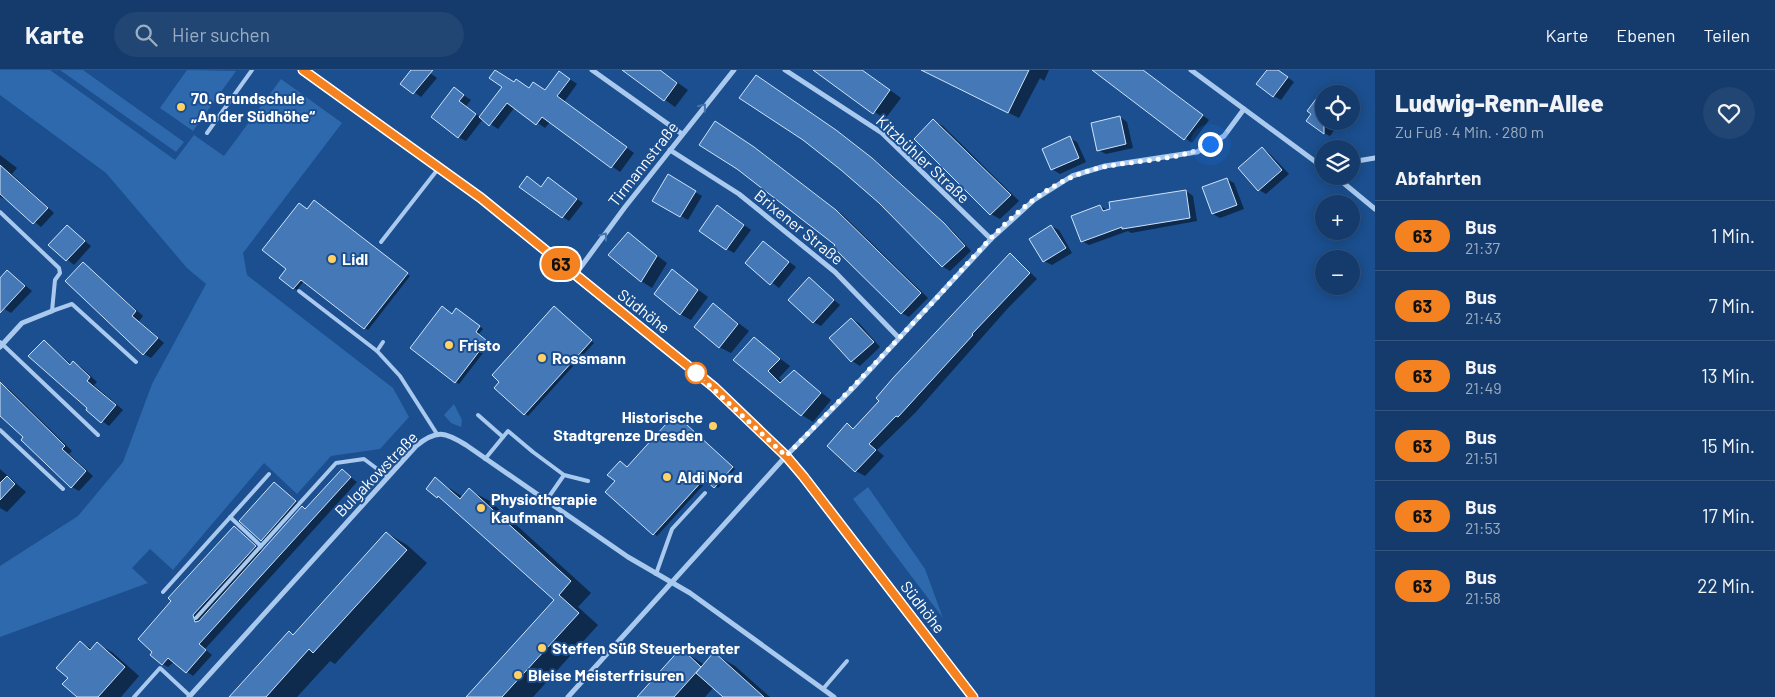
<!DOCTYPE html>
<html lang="de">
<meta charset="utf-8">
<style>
body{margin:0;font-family:Barlow,sans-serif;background:#214673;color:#f1f3f6;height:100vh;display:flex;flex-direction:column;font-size:19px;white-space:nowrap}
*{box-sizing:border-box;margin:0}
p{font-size:16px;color:#9dadc1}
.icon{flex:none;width:28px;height:28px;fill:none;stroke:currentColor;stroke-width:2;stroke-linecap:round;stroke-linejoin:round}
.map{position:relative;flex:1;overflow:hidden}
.details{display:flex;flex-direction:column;background:#143b6b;width:400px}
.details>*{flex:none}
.badge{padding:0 10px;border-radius:16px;font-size:18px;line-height:32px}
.fabs{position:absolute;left:1315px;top:15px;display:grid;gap:10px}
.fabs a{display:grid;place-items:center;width:45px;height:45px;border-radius:50%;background:#143b6b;box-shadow:0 2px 12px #0003,0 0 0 1px #33557e;font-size:25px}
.you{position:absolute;width:25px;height:25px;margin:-12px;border:4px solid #fff;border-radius:50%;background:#1a73e8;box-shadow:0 0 0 8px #1a73e833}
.map>.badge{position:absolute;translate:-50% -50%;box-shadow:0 0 0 2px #fff}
h2{padding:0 20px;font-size:19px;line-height:45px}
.round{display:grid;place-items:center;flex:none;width:52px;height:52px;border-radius:26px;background:#214673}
.head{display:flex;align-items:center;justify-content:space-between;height:85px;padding:0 20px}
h1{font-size:24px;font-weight:800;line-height:38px}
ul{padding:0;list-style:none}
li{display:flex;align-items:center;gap:15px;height:70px;padding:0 20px;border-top:1px solid #33557e}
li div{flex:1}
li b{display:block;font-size:19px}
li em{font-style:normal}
li .badge{min-width:55px;font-weight:700;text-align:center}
header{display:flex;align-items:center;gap:30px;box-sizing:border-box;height:70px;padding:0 25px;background:#143b6b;border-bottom:1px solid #33557e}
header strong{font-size:24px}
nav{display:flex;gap:28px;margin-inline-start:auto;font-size:18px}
.search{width:350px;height:45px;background:#214673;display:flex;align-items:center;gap:12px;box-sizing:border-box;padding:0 18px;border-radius:28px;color:#9dadc1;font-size:19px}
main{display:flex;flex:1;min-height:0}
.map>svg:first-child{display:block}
.green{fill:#2e69ad}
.shadow{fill:#0007}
.building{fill:#4478b7;stroke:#cfe3fa}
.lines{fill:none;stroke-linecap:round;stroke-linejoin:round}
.lane{stroke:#a9c9ee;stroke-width:4}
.street{stroke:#a9c9ee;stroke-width:5}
.secondary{stroke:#d6e6fa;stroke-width:10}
.oneway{stroke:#4674ac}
.line-casing{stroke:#fff;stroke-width:11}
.line{stroke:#f58220;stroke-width:8}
.walk{stroke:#fff;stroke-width:5;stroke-dasharray:0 9}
.poi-dot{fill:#ffd166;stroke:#1b4f8f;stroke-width:2}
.stop-dot{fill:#fff;stroke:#f58220;stroke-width:2.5}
.labels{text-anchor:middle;stroke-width:4;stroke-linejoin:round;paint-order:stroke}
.poi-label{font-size:16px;font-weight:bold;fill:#fff;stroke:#1b4f8f;text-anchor:start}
.street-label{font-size:16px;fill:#fff;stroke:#1b4f8f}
</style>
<header>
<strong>Karte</strong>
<div class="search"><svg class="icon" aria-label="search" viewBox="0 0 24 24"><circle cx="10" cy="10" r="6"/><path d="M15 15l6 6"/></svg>Hier suchen</div>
<nav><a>Karte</a><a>Ebenen</a><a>Teilen</a></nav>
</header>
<main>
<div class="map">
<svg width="1375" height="627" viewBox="0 0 1375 627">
<rect width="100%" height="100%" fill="#1b4f8f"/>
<g class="green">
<path d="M 0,0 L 50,0 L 175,90 L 194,65 L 224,86 L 281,9 L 342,53 L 243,183 L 247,205 L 393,318 L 409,347 L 380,379 L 331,386 L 297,424 L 264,393 L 173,500 L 150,479 L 132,498 L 148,513 L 0,567 L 0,496 L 78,446 L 123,392 L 152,314 L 206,214 L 187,198 L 106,103 L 0,25 Z"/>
<path d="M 60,0 L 83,0 L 184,72 L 176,82 Z"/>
<path d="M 187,0 L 236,1 L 193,61 L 160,38 Z"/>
<path d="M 454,334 L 462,350 L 461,357 L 451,353 L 444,345 Z"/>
<path d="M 868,417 L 925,499 L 943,548 L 853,429 Z"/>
</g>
<g class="shadow">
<path d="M 413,0 L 426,0 L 437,8 L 421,27 L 402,13 Z"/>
<path d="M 496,0 L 515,13 L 517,10 L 530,19 L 545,21 L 567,7 L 577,14 L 564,32 L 634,83 L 620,102 L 550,52 L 545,58 L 515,37 L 498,59 L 483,49 L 466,71 L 458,67 L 454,19 L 471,30 L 466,36 L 480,47 L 504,17 L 491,8 Z"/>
<path d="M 624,0 L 660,0 L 688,20 L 675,37 Z"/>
<path d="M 814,0 L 862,0 L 901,28 L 885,49 Z"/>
<path d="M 934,0 L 1049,0 L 1044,11 L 1040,8 L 1019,48 L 943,10 Z"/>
<path d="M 1093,0 L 1142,0 L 1209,50 L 1192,73 Z"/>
<path d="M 1268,0 L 1278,0 L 1294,12 L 1281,30 L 1274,26 Z"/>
<path d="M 764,11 L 844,66 L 880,94 L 951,159 L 971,181 L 950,201 L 942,196 Z"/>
<path d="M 1120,47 L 1127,52 L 1133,78 L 1106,84 L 1098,80 Z"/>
<path d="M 934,51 L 943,56 L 1019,131 L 1000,149 L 991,144 Z"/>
<path d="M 1324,51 L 1341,51 L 1330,66 L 1322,62 Z"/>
<path d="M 723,57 L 761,82 L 843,145 L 928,228 L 909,247 L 902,243 L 835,177 L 837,175 Z"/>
<path d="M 1069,68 L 1077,72 L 1086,92 L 1060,104 L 1052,99 Z"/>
<path d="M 1262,78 L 1269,83 L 1289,104 L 1266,124 L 1259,120 Z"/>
<path d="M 0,85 L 17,98 L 12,104 L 54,143 L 41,157 L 12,133 L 0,127 Z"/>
<path d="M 668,106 L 702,126 L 688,150 L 654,130 Z"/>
<path d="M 1227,109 L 1234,113 L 1244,139 L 1220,148 L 1213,144 Z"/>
<path d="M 555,113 L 583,133 L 569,151 L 521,117 L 542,118 Z"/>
<path d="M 1186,121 L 1193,126 L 1197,151 L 1131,163 L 1128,161 L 1089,175 L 1082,171 L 1100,136 L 1107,140 Z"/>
<path d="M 318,134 L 410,206 L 368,260 L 304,211 L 297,220 L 281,208 L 288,198 L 308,140 Z"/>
<path d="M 725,141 L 751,160 L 734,183 L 727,179 Z"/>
<path d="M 1051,156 L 1059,160 L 1072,183 L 1052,195 L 1044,191 Z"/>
<path d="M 67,157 L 91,176 L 74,195 L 50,175 Z"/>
<path d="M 628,164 L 667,193 L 652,218 L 641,211 Z"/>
<path d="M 763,172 L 796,197 L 779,218 L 747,193 Z"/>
<path d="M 1010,185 L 1018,190 L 1037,209 L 1009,237 L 915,343 L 877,380 L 884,386 L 865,406 L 856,401 L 828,376 L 848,355 L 855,359 Z"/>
<path d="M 83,193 L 143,246 L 139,251 L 164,273 L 151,288 L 144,284 Z"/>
<path d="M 672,200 L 708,227 L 691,250 L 680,244 Z"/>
<path d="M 8,201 L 32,221 L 11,243 L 0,236 L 0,210 Z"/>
<path d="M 809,209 L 840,235 L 821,256 L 813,252 Z"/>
<path d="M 713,234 L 749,261 L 731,283 L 719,277 Z"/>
<path d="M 558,240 L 594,273 L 528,346 L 495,318 Z"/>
<path d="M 460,241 L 483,259 L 478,265 L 490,274 L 459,314 L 456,312 L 452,245 Z"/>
<path d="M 851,249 L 859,253 L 880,277 L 860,296 L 852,291 L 831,268 Z"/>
<path d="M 754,269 L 790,296 L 779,308 L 783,312 L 794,302 L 831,330 L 813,352 L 802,345 L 735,290 Z"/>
<path d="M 44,271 L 72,295 L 73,293 L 81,297 L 97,312 L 94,315 L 123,340 L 109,356 L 87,340 L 89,337 Z"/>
<path d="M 1,315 L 9,319 L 72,381 L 69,384 L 93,406 L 79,421 L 72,417 L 0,344 Z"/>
<path d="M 679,348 L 735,399 L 718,418 L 708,410 L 657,466 L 607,422 Z"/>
<path d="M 0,399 L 26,422 L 7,442 L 0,438 Z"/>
<path d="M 342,401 L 357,412 L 205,579 L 212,585 L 193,606 L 174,592 L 168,597 L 161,593 L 235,458 L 263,482 Z"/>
<path d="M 435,409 L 463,427 L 469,420 L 490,431 L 591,523 L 578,537 L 598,555 L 533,627 L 468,627 L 555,530 L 446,431 L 428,418 Z"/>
<path d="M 275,413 L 299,434 L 265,472 L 262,470 Z"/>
<path d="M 387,463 L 407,475 L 427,493 L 335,594 L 330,591 L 297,627 L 231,627 L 289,562 L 294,565 Z"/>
<path d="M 80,572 L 92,579 L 97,574 L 112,582 L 139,606 L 121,627 L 79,627 L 69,608 Z"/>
<path d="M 681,580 L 705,595 L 714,584 L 735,596 L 770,627 L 725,627 L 714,617 L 705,627 L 639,627 Z"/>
</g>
<g class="building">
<path d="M 411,0 L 433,0 L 413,24 L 400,14 Z"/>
<path d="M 495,0 L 514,12 L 516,9 L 529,18 L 533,12 L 545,20 L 559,1 L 570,9 L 557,26 L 627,77 L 611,98 L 542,47 L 536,55 L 507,33 L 489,56 L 479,47 L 502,17 L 489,8 Z"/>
<path d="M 622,0 L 660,0 L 677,13 L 664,31 Z"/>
<path d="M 813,0 L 862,0 L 890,20 L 873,44 Z"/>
<path d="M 921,0 L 1029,0 L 1008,43 Z"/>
<path d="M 1092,0 L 1143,0 L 1203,45 L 1184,70 Z"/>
<path d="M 1267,0 L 1278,0 L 1288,7 L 1273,27 L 1256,14 Z"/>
<path d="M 756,5 L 836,60 L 872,88 L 944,153 L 965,176 L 942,197 L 879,133 L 841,100 L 803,70 L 739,28 Z"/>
<path d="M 454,17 L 464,25 L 459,31 L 476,44 L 458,68 L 431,47 Z"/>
<path d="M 1324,26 L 1324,64 L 1306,51 L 1311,44 L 1307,41 L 1316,29 L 1320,31 Z"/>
<path d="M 1120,46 L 1126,74 L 1097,81 L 1091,53 Z"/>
<path d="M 933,49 L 1011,125 L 990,145 L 914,69 Z"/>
<path d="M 715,51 L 754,77 L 836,140 L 921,223 L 901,244 L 833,177 L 835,175 L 737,99 L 699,75 Z"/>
<path d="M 1070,66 L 1079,88 L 1051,100 L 1042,79 Z"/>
<path d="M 1262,77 L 1282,100 L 1258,121 L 1238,98 Z"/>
<path d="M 0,95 L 48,138 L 33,154 L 0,124 Z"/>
<path d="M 668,104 L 696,121 L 680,147 L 652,131 Z"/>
<path d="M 527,106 L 541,117 L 548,107 L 577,129 L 562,148 L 519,117 Z"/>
<path d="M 1227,108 L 1237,135 L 1212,144 L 1202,117 Z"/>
<path d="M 1186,120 L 1190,148 L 1122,159 L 1122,157 L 1081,172 L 1071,146 L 1100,135 L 1103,141 L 1110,139 L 1109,132 Z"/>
<path d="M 314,130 L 408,203 L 364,259 L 301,210 L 293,219 L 279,208 L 286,199 L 262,180 L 299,133 L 307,139 Z"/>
<path d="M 717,135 L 744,155 L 726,180 L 699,161 Z"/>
<path d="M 67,155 L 85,171 L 66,191 L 48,175 Z"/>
<path d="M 1051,155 L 1066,178 L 1043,192 L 1029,169 Z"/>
<path d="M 628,162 L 657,186 L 641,212 L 608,185 Z"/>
<path d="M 763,171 L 789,192 L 770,215 L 745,193 Z"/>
<path d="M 1010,183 L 1030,203 L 972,264 L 973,265 L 898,347 L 896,346 L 869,374 L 876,380 L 855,402 L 827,376 L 847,353 L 853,359 L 879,331 L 876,328 L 893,308 Z"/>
<path d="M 83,192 L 136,241 L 132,246 L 158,268 L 143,285 L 65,211 Z"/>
<path d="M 672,199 L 698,220 L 680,245 L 654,224 Z"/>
<path d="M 7,200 L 25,216 L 0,243 L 0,208 Z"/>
<path d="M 809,207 L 834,230 L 813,253 L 788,230 Z"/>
<path d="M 713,233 L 738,254 L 719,278 L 694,257 Z"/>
<path d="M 442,236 L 452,244 L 456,238 L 480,256 L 476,262 L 487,271 L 455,313 L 410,278 Z"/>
<path d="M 554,236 L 592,270 L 524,345 L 494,318 L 499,312 L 492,305 Z"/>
<path d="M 851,248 L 874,272 L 851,292 L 829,268 Z"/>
<path d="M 754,267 L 780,289 L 768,301 L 780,313 L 794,300 L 821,323 L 801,346 L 733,290 Z"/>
<path d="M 44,270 L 70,295 L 73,291 L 90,307 L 87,311 L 116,335 L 101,353 L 86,340 L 87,338 L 28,286 Z"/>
<path d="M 0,312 L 65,376 L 62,379 L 86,401 L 71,418 L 21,370 L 23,367 L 0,346 Z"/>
<path d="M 675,344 L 733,397 L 714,418 L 704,409 L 653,465 L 605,422 L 615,411 L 607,405 L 620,391 L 627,397 Z"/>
<path d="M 342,399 L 351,407 L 199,574 L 206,580 L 186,603 L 168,588 L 162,595 L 150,585 L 152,582 L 138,569 L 171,531 L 168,528 L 234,456 L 256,476 L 193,545 L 195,552 L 199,551 L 302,436 L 305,439 Z"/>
<path d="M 7,406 L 15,414 L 0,430 L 0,413 Z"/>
<path d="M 435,407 L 460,429 L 469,418 L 571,511 L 559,525 L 579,543 L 502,627 L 466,627 L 554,530 L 438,426 L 437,428 L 426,419 Z"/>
<path d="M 274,412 L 296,431 L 261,471 L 239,451 Z"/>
<path d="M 386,462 L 407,480 L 313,583 L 309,579 L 266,627 L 229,627 L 289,561 L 293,565 Z"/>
<path d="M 80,571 L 90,580 L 97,572 L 125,597 L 98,627 L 77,627 L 62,614 L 68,608 L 56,598 Z"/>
<path d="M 681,578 L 701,597 L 674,627 L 637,627 Z"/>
<path d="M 714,582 L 764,627 L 723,627 L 696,603 Z"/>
</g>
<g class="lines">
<g class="lane">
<path d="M 207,63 L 252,0"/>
<path d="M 0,142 L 59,198 L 60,203 L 55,210 L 52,241 L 72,234 L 136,292"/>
<path d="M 381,172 L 438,99"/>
<path d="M 299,221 L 377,281"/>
<path d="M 0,272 L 98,365"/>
<path d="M 383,272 L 377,281 L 400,306 L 437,364"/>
<path d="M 478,345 L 503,367"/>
<path d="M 0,360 L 63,419"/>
<path d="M 485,389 L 508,361 L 533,382 L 564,405 L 588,411"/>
<path d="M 546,431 L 564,405"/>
<path d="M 230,447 L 261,476"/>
<path d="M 656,504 L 672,459 L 705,423"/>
<path d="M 163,522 L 269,404"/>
<path d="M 196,548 L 336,393 L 364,389 L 388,407"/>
<path d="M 823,619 L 847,591"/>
<path d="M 134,627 L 160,598 L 190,626"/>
</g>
<g class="street">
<path d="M 592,0 L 682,64"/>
<path d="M 785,0 L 882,63 L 991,169"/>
<path d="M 1191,0 L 1324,98"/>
<path d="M 670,80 L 739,124 L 835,202 L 899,268"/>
<path d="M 1351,92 L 1375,88"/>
<path d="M 1335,106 L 1375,139"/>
<path d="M 575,205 L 625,137 L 734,0"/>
<path d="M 0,277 L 22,253 L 52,241"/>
<path d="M 189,627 L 416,376 C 437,359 445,362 466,375 L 628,487 L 690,523 L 834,627"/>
<path d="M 568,627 L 786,386 L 854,317 L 991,169 L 1034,130 L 1072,106 L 1105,96 L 1197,82 L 1224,66 L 1244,39"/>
</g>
<path class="secondary" d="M 303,0 L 481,128 L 662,275 L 714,317 L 786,386 L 803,406 L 973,627"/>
</g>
<defs><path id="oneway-chevron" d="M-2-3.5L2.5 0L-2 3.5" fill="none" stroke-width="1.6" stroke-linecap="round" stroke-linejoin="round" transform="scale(1.25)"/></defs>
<g class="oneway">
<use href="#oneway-chevron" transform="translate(703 37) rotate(-51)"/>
<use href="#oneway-chevron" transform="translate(604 166) rotate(-53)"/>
</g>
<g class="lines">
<g class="line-casing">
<path id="line" d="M 303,0 L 481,128 L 662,275 L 714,317 L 786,386 L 803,406 L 973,627"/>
</g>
<use href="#line" class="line"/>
<path class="walk" d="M 696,303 L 786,386 C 836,335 884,284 932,233 C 974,188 1015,132 1072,107 C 1115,87 1172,96 1210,74"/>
</g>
<g class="poi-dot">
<circle cx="181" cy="37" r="5"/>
<circle cx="332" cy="189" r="5"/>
<circle cx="449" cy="275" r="5"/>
<circle cx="542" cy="288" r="5"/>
<circle cx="713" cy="356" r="5"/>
<circle cx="667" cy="407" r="5"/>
<circle cx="481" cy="438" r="5"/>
<circle cx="542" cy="578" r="5"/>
<circle cx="518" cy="605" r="5"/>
</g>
<circle class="stop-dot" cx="696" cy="303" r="10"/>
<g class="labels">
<g class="poi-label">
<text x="191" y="34">70. Grundschule<tspan x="191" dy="18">„An der Südhöhe“</tspan></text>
<text x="342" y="195">Lidl</text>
<text x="459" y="281">Fristo</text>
<text x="552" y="294">Rossmann</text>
<text x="703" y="353" text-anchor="end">Historische<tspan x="703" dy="18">Stadtgrenze Dresden</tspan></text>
<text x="677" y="413">Aldi Nord</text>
<text x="491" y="435">Physiotherapie<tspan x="491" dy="18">Kaufmann</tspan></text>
<text x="552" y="584">Steffen Süß Steuerberater</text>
<text x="528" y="611">Bleise Meisterfrisuren</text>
</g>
<g class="street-label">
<text transform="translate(923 89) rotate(43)" y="6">Kitzbühler Straße</text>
<text transform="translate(643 94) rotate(-52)" y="6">Tirmannstraße</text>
<text transform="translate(799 157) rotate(39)" y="6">Brixener Straße</text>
<text transform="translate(644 241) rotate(38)" y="6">Südhöhe</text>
<text transform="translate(376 404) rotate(-46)" y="6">Bulgakowstraße</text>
<text transform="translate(923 537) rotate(52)" y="6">Südhöhe</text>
</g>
</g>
</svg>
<div class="fabs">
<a><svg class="icon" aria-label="locate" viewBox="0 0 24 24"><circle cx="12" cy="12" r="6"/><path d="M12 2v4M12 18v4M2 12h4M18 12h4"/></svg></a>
<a><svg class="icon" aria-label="layers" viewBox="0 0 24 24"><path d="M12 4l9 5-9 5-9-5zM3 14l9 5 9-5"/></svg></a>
<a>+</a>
<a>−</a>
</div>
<div class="you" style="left:1210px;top:74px"></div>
<b class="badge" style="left:561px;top:194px;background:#f58220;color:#111">63</b>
</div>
<section class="details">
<div class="head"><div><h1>Ludwig-Renn-Allee</h1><p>Zu Fuß · 4 Min. · 280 m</p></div><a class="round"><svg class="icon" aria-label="heart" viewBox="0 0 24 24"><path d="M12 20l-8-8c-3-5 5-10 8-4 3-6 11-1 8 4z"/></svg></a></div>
<h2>Abfahrten</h2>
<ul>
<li><span class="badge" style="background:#f58220;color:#111">63</span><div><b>Bus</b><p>21:37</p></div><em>1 Min.</em></li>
<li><span class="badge" style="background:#f58220;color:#111">63</span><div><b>Bus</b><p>21:43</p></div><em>7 Min.</em></li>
<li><span class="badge" style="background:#f58220;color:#111">63</span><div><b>Bus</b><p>21:49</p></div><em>13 Min.</em></li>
<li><span class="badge" style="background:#f58220;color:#111">63</span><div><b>Bus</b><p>21:51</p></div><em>15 Min.</em></li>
<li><span class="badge" style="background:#f58220;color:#111">63</span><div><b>Bus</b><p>21:53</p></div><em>17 Min.</em></li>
<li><span class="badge" style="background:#f58220;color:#111">63</span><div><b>Bus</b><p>21:58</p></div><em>22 Min.</em></li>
</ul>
</section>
</main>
